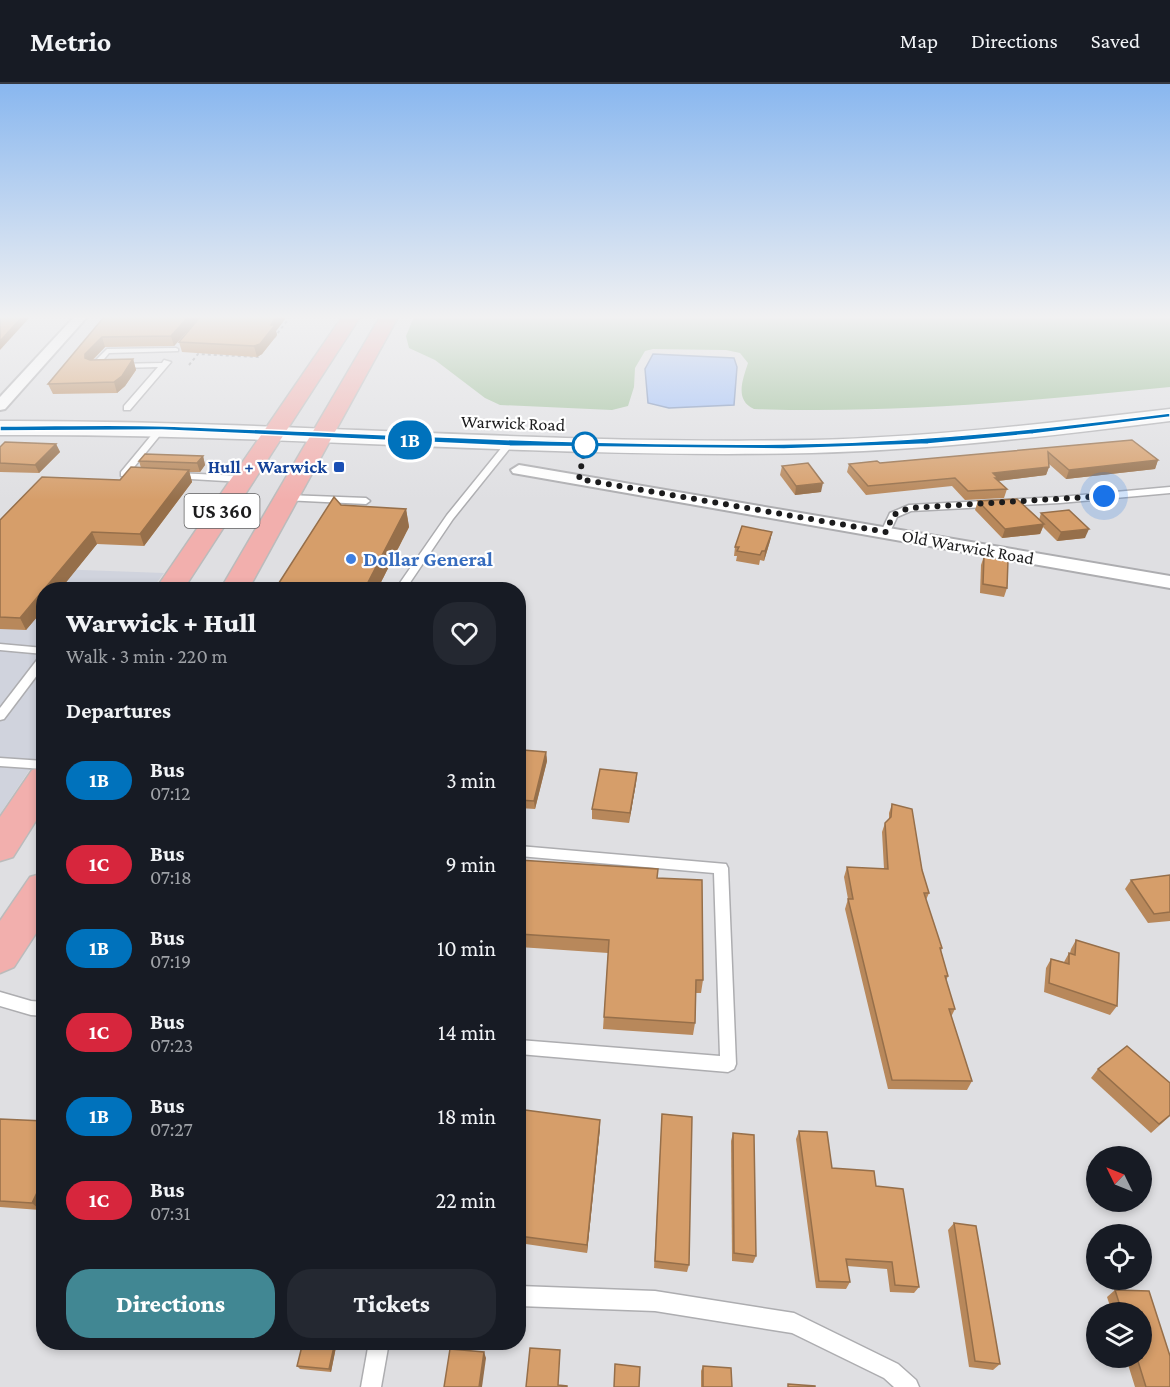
<!DOCTYPE html>
<meta charset="utf-8">
<style>
body{margin:0;font-family:"Crimson Pro",serif;background:#242831;color:#f1f3f6;height:100vh;display:flex;flex-direction:column;font-size:22px;white-space:nowrap}
*{box-sizing:border-box;margin:0}
p{font-size:20px;color:#9ea1a6}
.icon{flex:none;width:33px;height:33px;fill:none;stroke:currentColor;stroke-width:2;stroke-linecap:round;stroke-linejoin:round}
.map{position:relative;flex:1;overflow:hidden}
.side{position:absolute;left:36px;top:498px;width:490px;height:768px;display:flex;flex-direction:column;background:#171b24;border-radius:24px;box-shadow:0 3px 9px #0003}
.side>*{flex:none}
.badge{padding:0 12px;border-radius:20px;font-size:21px;line-height:39px}
.needle{width:39px;rotate:313deg}
.buttons{position:absolute;left:1086px;top:1062px;display:grid;gap:12px}
.buttons a{display:grid;place-items:center;width:66px;height:66px;border-radius:50%;background:#171b24;box-shadow:0 3px 9px #0003;font-size:30px}
.you{position:absolute;width:30px;height:30px;margin:-15px;border:4px solid #fff;border-radius:50%;background:#1a73e8;box-shadow:0 0 0 9px #1a73e833}
.map>.badge{position:absolute;translate:-50% -50%;box-shadow:0 0 0 3px #fff}
h2{padding:0 30px;font-size:22px;line-height:54px}
.round{display:grid;place-items:center;flex:none;width:63px;height:63px;border-radius:24px;background:#242831}
.summary{display:flex;align-items:center;justify-content:space-between;height:102px;padding:0 30px}
h1{font-size:28px;font-weight:800;line-height:45px}
.button{display:flex;gap:12px;margin-top:auto;padding:12px 30px}
.button a{flex:1;height:69px;border-radius:24px;background:#418793;color:#fff;font-size:24px;font-weight:800;line-height:69px;text-align:center}
.button a+a{background:#242831;color:#f1f3f6}
ul{padding:0;list-style:none}
li{display:flex;align-items:center;gap:18px;height:84px;padding:0 30px}
li div{flex:1}
li b{display:block;font-size:22px}
li em{font-style:normal}
li .badge{min-width:66px;font-weight:700;text-align:center}
header{display:flex;align-items:center;gap:36px;box-sizing:border-box;height:84px;padding:0 30px;background:#171b24;border-bottom:2px solid #363941}
header strong{font-size:28px}
nav{display:flex;gap:33px;margin-inline-start:auto;font-size:21px}
.map>svg:first-child{display:block}
.built{fill:#d0d3dd}
.green{fill:#9cbe97}
.water{fill:#9abcf9;stroke:#748cb7;stroke-width:1.5}
.lines{fill:none;stroke-linecap:round;stroke-linejoin:round}
.lane-casing{stroke:#adadb0;stroke-width:3}
.street-casing{stroke:#adadb0;stroke-width:4}
.secondary-casing{stroke:#adadb0;stroke-width:3}
.primary-casing{stroke:#bbb;stroke-width:3}
.path{stroke:#9e9ea0;stroke-width:2;stroke-dasharray:3 3;stroke-linecap:butt}
.lane{fill:#fff;fill-rule:evenodd}
.street{fill:#fff;fill-rule:evenodd}
.secondary{fill:#fff;fill-rule:evenodd}
.primary{fill:#f2afad;fill-rule:evenodd}
.wall{fill:#b8885b}
.shaded-wall{fill:#966f4a}
.building{fill:#d69e6a;stroke:#966f4a;stroke-width:1.5}
.line{fill:#0072bc;stroke:#fff;stroke-width:1.5}
.walk{stroke:#1c1c1d;stroke-width:6;stroke-dasharray:0 10.8}
.stop-dot{fill:#fff;stroke:#0072bc;stroke-width:3}
.transit-dot{fill:#1a4fb4;stroke:#fff;stroke-width:2}
.shop-dot{fill:#3f7fe0;stroke:#fff;stroke-width:2}
.labels{text-anchor:middle;stroke-width:4.5;stroke-linejoin:round;paint-order:stroke}
.far-street-label{font-size:18px;fill:#1c1c1d;stroke:#fff}
.far-transit-label{font-size:18px;font-weight:bold;fill:#164399;stroke:#fff;text-anchor:end}
.shield{fill:#fff;stroke:#606061;stroke-width:1.5}
.shield-label{font-size:20px;font-weight:bold;fill:#1c1c1d}
.shop-label{font-size:21px;font-weight:bold;fill:#366cbe;stroke:#fff;text-anchor:start}
</style>
<header>
<strong>Metrio</strong>
<nav><a>Map</a><a>Directions</a><a>Saved</a></nav>
</header>
<div class="map">
<svg width="1170" height="1303" viewBox="0 0 1170 1303">
<rect width="100%" height="100%" fill="#dfdfe2"/>
<path class="built" d="M 0,483 L 164,489 L 152,505 L 44,506 L 43,666 L 0,730 Z"/>
<path class="green" d="M 414,233 L 1170,233 L 1170,303 C 1030,317 895,330 754,325 C 734,316 743,295 748,279 L 740,269 L 726,266 L 653,265 L 645,267 L 635,284 L 634,303 L 628,322 L 612,326 L 500,321 L 485,314 L 435,276 L 409,264 L 406,252 Z"/>
<path class="water" d="M 653,270 L 734,274 L 737,283 L 734,321 L 669,324 L 648,319 L 645,285 Z"/>
<g class="lines">
<g class="lane-casing">
<g id="lane">
<path d="M 176,264 L 178,265 L 178,267 L 109,269 L 100,280 L 103,280 L 103,284 L 94,284 L 90,282 L 107,265 Z"/>
<path d="M 164,276 L 171,278 L 130,326 L 124,326 L 124,322 L 158,283 L 120,284 L 117,284 L 117,280 L 162,279 Z"/>
<path d="M 159,342 L 166,344 L 130,388 L 143,389 L 143,393 L 121,392 L 121,388 Z"/>
<path d="M 507,357 L 514,359 L 453,435 L 405,506 L 395,506 L 447,431 Z"/>
<path d="M 176,389 L 243,392 L 247,395 L 243,398 L 173,394 L 172,392 Z"/>
<path d="M 1170,403 L 1170,409 L 1060,419 L 911,427 L 897,433 L 889,450 L 883,450 L 881,448 L 890,429 L 909,421 L 1060,413 Z"/>
<path d="M 287,411 L 366,414 L 370,417 L 366,420 L 284,416 L 284,412 Z"/>
<path d="M 0,560 L 44,564 L 44,570 L 0,566 Z"/>
<path d="M 44,571 L 44,582 L 4,635 L 0,636 L 0,624 L 40,572 Z"/>
<path d="M 0,674 L 44,677 L 44,685 L 0,682 Z"/>
<path d="M 519,762 L 726,780 L 728,784 L 736,980 L 734,985 L 728,988 L 519,970 L 519,956 L 720,972 L 714,789 L 519,772 Z"/>
<path d="M 0,908 L 31,917 L 44,918 L 44,932 L 31,931 L 0,922 Z"/>
<path d="M 519,1202 L 655,1207 L 794,1229 L 898,1280 L 916,1296 L 919,1303 L 894,1303 L 884,1294 L 792,1249 L 655,1227 L 519,1222 Z"/>
<path d="M 369,1258 L 389,1258 L 381,1303 L 361,1303 Z"/>
</g>
</g>
<g class="street-casing">
<g id="street">
<path d="M 74,233 L 87,233 L 5,325 L 0,326 L 0,313 Z"/>
<path d="M 519,381 L 1170,492 L 1170,504 L 513,389 L 511,386 Z"/>
</g>
</g>
<g class="secondary-casing">
<path id="secondary" d="M 1170,325 L 1170,337 C 1051,352 932,366 812,369 C 541,375 271,349 0,351 L 0,337 C 271,336 541,361 812,356 C 932,353 1051,339 1170,325 Z"/>
</g>
<g class="primary-casing">
<g id="primary">
<path d="M 342,233 L 360,233 L 183,506 L 155,506 Z"/>
<path d="M 380,233 L 398,233 L 248,506 L 220,506 Z"/>
<path d="M 44,683 L 44,724 L 13,773 L 0,777 L 0,733 L 32,686 Z"/>
<path d="M 44,789 L 44,837 L 14,883 L 0,889 L 0,837 L 30,793 Z"/>
</g>
</g>
<g class="path">
<path d="M 274,254 L 290,233"/>
<path d="M 189,281 L 198,270 L 258,273 L 261,269"/>
</g>
<use href="#lane" class="lane"/>
<use href="#street" class="street"/>
<use href="#secondary" class="secondary"/>
<use href="#primary" class="primary"/>
</g>
<g class="wall">
<path d="M 104,233 L 200,233 L 174,262 L 105,263 L 93,276 L 133,275 L 136,286 L 125,302 L 117,309 L 53,310 L 48,300 Z"/>
<path d="M 285,235 L 276,247 L 277,251 L 262,270 L 257,273 L 182,268 L 179,258 Z"/>
<path d="M 1132,356 L 1158,376 L 1155,385 L 1066,395 L 1049,380 L 1049,383 L 1046,391 L 998,397 L 1007,405 L 1004,414 L 965,416 L 952,402 L 866,411 L 847,388 L 849,380 L 880,379 Z"/>
<path d="M 56,360 L 60,368 L 39,389 L 0,388 L 0,363 Z"/>
<path d="M 203,372 L 205,381 L 200,388 L 189,388 L 192,398 L 144,462 L 97,460 L 26,546 L 0,545 L 0,436 L 120,396 L 141,384 L 139,377 Z"/>
<path d="M 782,382 L 821,408 L 795,411 L 780,391 Z"/>
<path d="M 978,417 L 1039,436 L 1041,429 L 1085,454 L 1057,457 L 1043,443 L 1040,450 L 1002,454 L 975,426 Z"/>
<path d="M 341,421 L 406,425 L 409,443 L 377,506 L 278,506 L 277,502 Z"/>
<path d="M 772,448 L 770,457 L 764,477 L 760,476 L 759,481 L 736,477 L 737,472 L 734,472 L 735,463 Z"/>
<path d="M 984,472 L 1007,504 L 1004,513 L 980,509 L 981,481 Z"/>
<path d="M 546,668 L 547,677 L 535,725 L 519,724 L 519,679 Z"/>
<path d="M 637,689 L 636,699 L 629,739 L 592,735 L 592,725 Z"/>
<path d="M 892,720 L 922,786 L 929,809 L 926,816 L 942,864 L 941,867 L 948,892 L 946,897 L 955,925 L 951,933 L 972,997 L 967,1006 L 888,1005 L 845,825 L 848,815 L 844,793 L 847,783 L 884,785 L 882,748 L 885,739 L 889,735 L 889,729 Z"/>
<path d="M 519,776 L 657,794 L 703,896 L 701,909 L 696,909 L 695,939 L 693,951 L 603,945 L 608,869 L 519,863 Z"/>
<path d="M 1170,791 L 1170,837 L 1148,839 L 1125,805 L 1131,796 Z"/>
<path d="M 1076,856 L 1117,922 L 1110,931 L 1044,908 L 1046,884 L 1051,875 L 1064,878 L 1069,869 L 1070,869 L 1071,865 Z"/>
<path d="M 1098,985 L 1170,999 L 1170,1032 L 1151,1049 L 1091,994 Z"/>
<path d="M 662,1030 L 689,1181 L 687,1188 L 654,1184 Z"/>
<path d="M 0,1035 L 40,1126 L 0,1123 Z"/>
<path d="M 519,1043 L 600,1044 L 587,1169 L 519,1159 Z"/>
<path d="M 799,1047 L 832,1084 L 876,1102 L 919,1203 L 914,1209 L 890,1208 L 887,1185 L 847,1182 L 850,1198 L 846,1205 L 816,1204 L 796,1055 Z"/>
<path d="M 733,1049 L 756,1172 L 753,1179 L 732,1177 L 731,1057 Z"/>
<path d="M 954,1139 L 1000,1280 L 993,1286 L 969,1283 L 948,1146 Z"/>
<path d="M 1115,1206 L 1149,1207 L 1170,1272 L 1170,1303 L 1135,1303 L 1126,1274 L 1142,1274 L 1142,1228 L 1112,1228 L 1107,1213 Z"/>
<path d="M 337,1258 L 331,1288 L 300,1285 L 297,1282 Z"/>
<path d="M 703,1282 L 732,1303 L 701,1303 L 701,1287 Z"/>
</g>
<g class="shaded-wall">
<path d="M 22,233 L 30,233 L 0,266 L 0,257 Z"/>
<path d="M 188,233 L 200,233 L 174,262 L 171,252 Z"/>
<path d="M 276,233 L 285,233 L 285,235 L 276,247 L 277,251 L 262,270 L 257,273 L 254,262 Z"/>
<path d="M 102,253 L 105,263 L 88,280 L 85,270 Z"/>
<path d="M 133,275 L 136,286 L 125,302 L 117,309 L 114,298 Z"/>
<path d="M 56,360 L 60,368 L 39,389 L 35,381 Z"/>
<path d="M 203,372 L 205,381 L 200,388 L 197,379 Z"/>
<path d="M 1158,376 L 1155,385 L 1066,395 L 1069,386 Z"/>
<path d="M 1049,383 L 1046,391 L 997,397 L 993,389 Z"/>
<path d="M 189,386 L 192,398 L 144,462 L 140,450 Z"/>
<path d="M 823,399 L 821,408 L 795,411 L 796,402 Z"/>
<path d="M 406,425 L 409,443 L 377,506 L 364,506 Z"/>
<path d="M 1044,440 L 1040,450 L 1002,454 L 1005,445 Z"/>
<path d="M 1089,445 L 1085,454 L 1057,457 L 1061,448 Z"/>
<path d="M 92,448 L 97,460 L 60,506 L 44,506 L 44,525 L 26,546 L 20,534 Z"/>
<path d="M 772,448 L 770,457 L 764,477 L 765,467 Z"/>
<path d="M 546,668 L 547,677 L 535,725 L 534,717 Z"/>
<path d="M 637,689 L 636,699 L 629,739 L 630,729 Z"/>
<path d="M 600,1036 L 600,1044 L 587,1169 L 587,1161 Z"/>
<path d="M 44,1094 L 44,1119 L 40,1126 L 32,1119 Z"/>
<path d="M 335,1258 L 337,1258 L 331,1288 L 329,1285 Z"/>
<path d="M 484,1268 L 486,1274 L 482,1303 L 479,1303 Z"/>
</g>
<g class="building">
<path d="M 0,233 L 22,233 L 0,257 Z"/>
<path d="M 104,233 L 188,233 L 171,252 L 102,253 L 85,270 L 85,274 L 90,276 L 133,275 L 122,292 L 114,298 L 48,300 Z"/>
<path d="M 200,233 L 276,233 L 271,241 L 275,241 L 260,260 L 254,262 L 179,258 Z"/>
<path d="M 1132,356 L 1158,376 L 1069,386 L 1048,368 L 1049,383 L 993,389 L 998,394 L 995,394 L 1007,405 L 968,407 L 955,394 L 868,402 L 849,380 L 877,377 L 880,379 Z"/>
<path d="M 5,358 L 56,360 L 35,381 L 0,379 L 0,363 Z"/>
<path d="M 145,370 L 203,372 L 197,379 L 139,377 Z"/>
<path d="M 808,379 L 823,399 L 796,402 L 782,382 Z"/>
<path d="M 131,383 L 189,386 L 140,450 L 92,448 L 20,534 L 0,533 L 0,436 L 42,393 L 120,396 Z"/>
<path d="M 334,413 L 341,421 L 406,425 L 364,506 L 315,506 L 277,502 Z"/>
<path d="M 1017,415 L 1044,440 L 1005,445 L 978,417 Z"/>
<path d="M 1069,426 L 1089,445 L 1061,448 L 1041,429 Z"/>
<path d="M 742,442 L 772,448 L 765,467 L 762,467 L 760,471 L 737,467 L 739,463 L 735,463 Z"/>
<path d="M 984,472 L 1008,476 L 1007,504 L 983,500 Z"/>
<path d="M 523,666 L 546,668 L 534,717 L 519,716 L 519,679 Z"/>
<path d="M 600,685 L 637,689 L 630,729 L 592,725 Z"/>
<path d="M 892,720 L 912,725 L 922,786 L 929,809 L 924,809 L 942,864 L 940,864 L 948,892 L 945,892 L 955,925 L 949,925 L 972,997 L 892,996 L 848,815 L 853,815 L 847,783 L 888,785 L 885,739 L 891,733 Z"/>
<path d="M 519,776 L 658,785 L 657,794 L 702,796 L 703,896 L 696,896 L 695,939 L 604,933 L 609,856 L 519,850 Z"/>
<path d="M 1170,791 L 1170,828 L 1154,830 L 1131,796 Z"/>
<path d="M 1076,856 L 1119,869 L 1117,922 L 1049,899 L 1051,875 L 1069,880 L 1069,869 L 1075,871 Z"/>
<path d="M 1127,962 L 1170,999 L 1170,1031 L 1159,1040 L 1098,985 Z"/>
<path d="M 525,1026 L 600,1036 L 587,1161 L 519,1152 L 519,1043 L 522,1044 Z"/>
<path d="M 662,1030 L 692,1033 L 689,1181 L 655,1177 Z"/>
<path d="M 0,1035 L 44,1037 L 44,1094 L 32,1119 L 0,1117 Z"/>
<path d="M 799,1047 L 827,1048 L 832,1084 L 874,1087 L 876,1102 L 903,1105 L 919,1203 L 895,1201 L 892,1178 L 846,1175 L 850,1198 L 819,1197 Z"/>
<path d="M 733,1049 L 754,1051 L 756,1172 L 734,1169 Z"/>
<path d="M 954,1139 L 976,1142 L 1000,1280 L 975,1277 Z"/>
<path d="M 1115,1206 L 1149,1207 L 1170,1272 L 1170,1303 L 1146,1303 L 1137,1274 L 1142,1274 L 1142,1228 L 1122,1228 Z"/>
<path d="M 303,1258 L 335,1258 L 329,1285 L 297,1282 Z"/>
<path d="M 530,1264 L 560,1266 L 558,1301 L 567,1302 L 567,1303 L 526,1303 Z"/>
<path d="M 450,1265 L 484,1268 L 479,1303 L 444,1303 Z"/>
<path d="M 615,1280 L 640,1283 L 639,1303 L 614,1303 Z"/>
<path d="M 703,1282 L 731,1284 L 732,1303 L 703,1303 Z"/>
<path d="M 788,1300 L 815,1302 L 815,1303 L 788,1303 Z"/>
</g>
<linearGradient id="sky" x2="0" y2="1"><stop stop-color="#89b7ef"/><stop offset="0.56" stop-color="#f1f1f2"/><stop offset="1" stop-color="#f1f1f2" stop-opacity="0"/></linearGradient>
<rect width="1170" height="416" fill="url(#sky)"/>
<path class="line" d="M 1170,329 L 1170,333 L 1033,350 L 928,360 L 784,365 L 510,362 L 162,346 L 0,347 L 0,342 C 55,342 110,340 165,342 C 371,349 577,362 783,360 C 913,359 1041,345 1170,329 Z"/>
<g class="lines">
<path class="walk" d="M 585,361 L 579,395 L 886,448 L 893,431 L 909,424 L 1104,412"/>
</g>
<circle class="stop-dot" cx="585" cy="361" r="12"/>
<rect class="transit-dot" x="333" y="377" width="12" height="12" rx="3"/>
<circle class="shop-dot" cx="351" cy="475" r="6"/>
<g class="labels">
<g class="far-street-label">
<text transform="translate(513 339) rotate(2)" y="6">Warwick Road</text>
<text transform="translate(968 463) rotate(10)" y="6">Old Warwick Road</text>
</g>
<g class="far-transit-label">
<text x="327" y="389">Hull + Warwick</text>
</g>
<rect class="shield" x="184.5" y="410" width="75" height="34" rx="4.5"/>
<g class="shield-label">
<text x="222" y="434">US 360</text>
</g>
<g class="shop-label">
<text x="363" y="482">Dollar General</text>
</g>
</g>
</svg>
<div class="buttons">
<a><svg class="needle" viewBox="-14 -14 28 28"><path d="M0-13l5 13h-10z" fill="#e53935"/><path d="M0 13l5-13h-10z" fill="#9ea1a6"/></svg></a>
<a><svg class="icon" aria-label="locate" viewBox="0 0 24 24"><circle cx="12" cy="12" r="6"/><path d="M12 2v4M12 18v4M2 12h4M18 12h4"/></svg></a>
<a><svg class="icon" aria-label="layers" viewBox="0 0 24 24"><path d="M12 4l9 5-9 5-9-5zM3 14l9 5 9-5"/></svg></a>
</div>
<div class="you" style="left:1104px;top:412px"></div>
<b class="badge" style="left:410px;top:356px;background:#0072bc;color:#fff">1B</b>
<section class="side">
<div class="summary"><div><h1>Warwick + Hull</h1><p>Walk · 3 min · 220 m</p></div><a class="round"><svg class="icon" aria-label="heart" viewBox="0 0 24 24"><path d="M12 20l-8-8c-3-5 5-10 8-4 3-6 11-1 8 4z"/></svg></a></div>
<h2>Departures</h2>
<ul>
<li><span class="badge" style="background:#0072bc;color:#fff">1B</span><div><b>Bus</b><p>07:12</p></div><em>3 min</em></li>
<li><span class="badge" style="background:#d7263d;color:#fff">1C</span><div><b>Bus</b><p>07:18</p></div><em>9 min</em></li>
<li><span class="badge" style="background:#0072bc;color:#fff">1B</span><div><b>Bus</b><p>07:19</p></div><em>10 min</em></li>
<li><span class="badge" style="background:#d7263d;color:#fff">1C</span><div><b>Bus</b><p>07:23</p></div><em>14 min</em></li>
<li><span class="badge" style="background:#0072bc;color:#fff">1B</span><div><b>Bus</b><p>07:27</p></div><em>18 min</em></li>
<li><span class="badge" style="background:#d7263d;color:#fff">1C</span><div><b>Bus</b><p>07:31</p></div><em>22 min</em></li>
</ul>
<div class="button"><a>Directions</a><a>Tickets</a></div>
</section>
</div>
